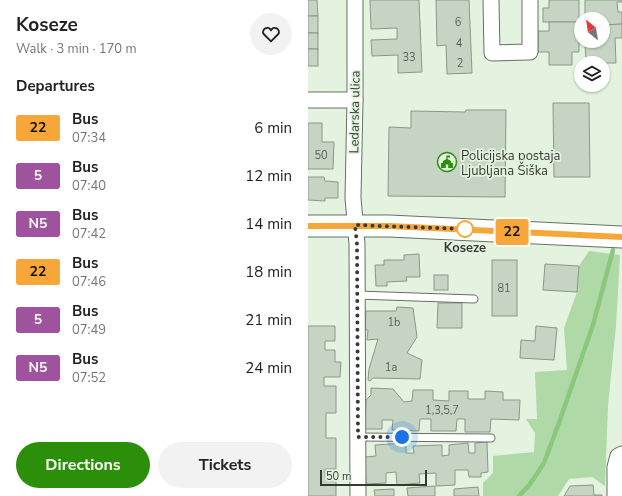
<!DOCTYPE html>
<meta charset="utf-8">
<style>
body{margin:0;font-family:"Nunito Sans",sans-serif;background:#f2f2f2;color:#222;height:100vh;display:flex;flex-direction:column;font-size:15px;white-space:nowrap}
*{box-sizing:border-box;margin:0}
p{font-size:13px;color:#767676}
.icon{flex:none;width:22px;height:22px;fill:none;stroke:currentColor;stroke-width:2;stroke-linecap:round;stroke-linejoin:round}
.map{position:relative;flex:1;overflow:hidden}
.drawer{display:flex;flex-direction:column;background:#fff;width:308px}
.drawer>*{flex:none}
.badge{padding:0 8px;border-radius:3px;font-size:14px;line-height:26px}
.needle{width:26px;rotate:330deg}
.tools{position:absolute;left:266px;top:12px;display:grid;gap:8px}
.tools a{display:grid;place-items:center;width:36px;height:36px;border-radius:50%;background:#fff;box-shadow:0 1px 3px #0004;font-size:20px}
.scale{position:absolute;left:12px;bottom:10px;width:107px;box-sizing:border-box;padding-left:4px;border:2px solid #353b33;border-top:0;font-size:11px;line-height:14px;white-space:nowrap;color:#353b33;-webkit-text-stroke:3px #e4f3e0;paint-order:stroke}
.you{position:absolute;width:20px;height:20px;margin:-10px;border:3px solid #fff;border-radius:50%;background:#1a73e8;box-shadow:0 0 0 6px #1a73e833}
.map>.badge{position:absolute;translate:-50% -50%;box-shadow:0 0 0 2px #fff}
h2{padding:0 16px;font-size:15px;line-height:36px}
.round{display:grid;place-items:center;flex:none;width:42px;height:42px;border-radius:21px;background:#f2f2f2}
.summary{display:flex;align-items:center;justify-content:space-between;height:68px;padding:0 16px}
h1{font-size:19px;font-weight:700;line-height:30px}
.primary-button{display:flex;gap:8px;margin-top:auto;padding:8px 16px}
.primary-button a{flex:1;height:46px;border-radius:24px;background:#2b8f09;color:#fff;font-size:16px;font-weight:700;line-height:46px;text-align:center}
.primary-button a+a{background:#f2f2f2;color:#222}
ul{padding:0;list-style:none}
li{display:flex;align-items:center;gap:12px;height:48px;padding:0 16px}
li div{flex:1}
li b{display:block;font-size:15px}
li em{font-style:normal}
li .badge{min-width:44px;font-weight:700;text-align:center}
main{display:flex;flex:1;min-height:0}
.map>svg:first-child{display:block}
.green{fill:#afd9a7}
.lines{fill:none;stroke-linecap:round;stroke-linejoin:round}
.stream{stroke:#8bc87e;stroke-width:4.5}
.building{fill:#c6d5c3;stroke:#8a9887}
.service-casing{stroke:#647261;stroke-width:9}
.minor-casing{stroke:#647261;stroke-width:17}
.secondary-casing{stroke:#647261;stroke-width:23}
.service{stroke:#fff;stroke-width:7}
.minor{stroke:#fff;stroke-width:15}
.secondary{stroke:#fff;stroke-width:21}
.line-casing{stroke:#fff;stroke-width:9}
.line{stroke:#f7a73a;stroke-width:6}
.walk{stroke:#353b33;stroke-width:4;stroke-dasharray:0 7.2}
.stop-dot{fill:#fff;stroke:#f7a73a;stroke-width:2}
.labels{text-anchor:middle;stroke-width:3.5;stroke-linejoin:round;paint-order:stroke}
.number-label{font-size:11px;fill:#596257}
.street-label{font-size:13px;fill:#353b33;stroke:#e4f3e0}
.poi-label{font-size:13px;fill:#353b33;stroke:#e4f3e0;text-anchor:start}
.stop-label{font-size:13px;font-weight:bold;fill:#353b33;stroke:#e4f3e0}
</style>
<main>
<section class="drawer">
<div class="summary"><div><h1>Koseze</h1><p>Walk · 3 min · 170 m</p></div><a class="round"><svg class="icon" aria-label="heart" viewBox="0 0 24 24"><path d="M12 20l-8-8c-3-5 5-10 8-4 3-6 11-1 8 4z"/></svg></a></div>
<h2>Departures</h2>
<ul>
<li><span class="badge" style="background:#f7a73a;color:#111">22</span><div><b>Bus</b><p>07:34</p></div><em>6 min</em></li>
<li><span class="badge" style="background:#9f539e;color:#fff">5</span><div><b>Bus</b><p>07:40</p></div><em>12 min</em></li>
<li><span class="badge" style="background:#9f539e;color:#fff">N5</span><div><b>Bus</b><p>07:42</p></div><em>14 min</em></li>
<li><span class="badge" style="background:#f7a73a;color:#111">22</span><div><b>Bus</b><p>07:46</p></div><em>18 min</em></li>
<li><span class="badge" style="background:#9f539e;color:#fff">5</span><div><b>Bus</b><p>07:49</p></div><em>21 min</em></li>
<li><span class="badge" style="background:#9f539e;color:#fff">N5</span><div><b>Bus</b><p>07:52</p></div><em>24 min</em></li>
</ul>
<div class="primary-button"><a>Directions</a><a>Tickets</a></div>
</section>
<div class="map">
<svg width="314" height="496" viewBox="0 0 314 496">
<rect width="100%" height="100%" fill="#e4f3e0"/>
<path class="green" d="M 281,251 L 312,255 L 308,326 L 300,406 L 297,486 L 284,477 L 261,479 L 250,496 L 175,496 L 175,483 L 185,473 L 185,456 L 226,452 L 227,433 L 218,419 L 229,419 L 227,372 L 259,370 L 256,328 L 269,292 L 271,266 Z"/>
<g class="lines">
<path class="stream" d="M 211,496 L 222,484 L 236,463 L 252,420 L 285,325 L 305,250"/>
</g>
<g class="building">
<path d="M 0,0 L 9,0 L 10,16 L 0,16 Z"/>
<path d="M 62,0 L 111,0 L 114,72 L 90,73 L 90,55 L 64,56 L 63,40 L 89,39 L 89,28 L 63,29 Z"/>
<path d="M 128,0 L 161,0 L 164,73 L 139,74 L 138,45 L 129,46 Z"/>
<path d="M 241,0 L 271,0 L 271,22 L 235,22 L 235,8 L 241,8 Z"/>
<path d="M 277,0 L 314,0 L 314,2 L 309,2 L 310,12 L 314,12 L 314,24 L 295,25 L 295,19 L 277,19 Z"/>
<rect x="0" y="16" width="10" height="17"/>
<path d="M 241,22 L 271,22 L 271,52 L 264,52 L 264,65 L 241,65 L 241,52 L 230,52 L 230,31 L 241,31 Z"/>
<path d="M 314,24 L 314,38 L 307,38 L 308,63 L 278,63 L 277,41 L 295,41 L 295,25 Z"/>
<rect x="0" y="33" width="10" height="16"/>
<rect x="0" y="49" width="10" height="17"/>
<path d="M 245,103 L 281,103 L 282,177 L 246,177 Z"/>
<path d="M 158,110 L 198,110 L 197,197 L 80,196 L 81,127 L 103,128 L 103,111 L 157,112 Z"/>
<path d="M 0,123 L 14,123 L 14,142 L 26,142 L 25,169 L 0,169 Z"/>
<path d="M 0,177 L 16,177 L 17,181 L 30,182 L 30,198 L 17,198 L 17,201 L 0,200 Z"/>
<path d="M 111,254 L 112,277 L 98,277 L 99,281 L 79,282 L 79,286 L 68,286 L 67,265 L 76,265 L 76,260 L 96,260 L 96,255 Z"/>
<rect x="184" y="260" width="25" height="56"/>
<path d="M 237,264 L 271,266 L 269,292 L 235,290 Z"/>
<rect x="126" y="275" width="14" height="15"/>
<path d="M 130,303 L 154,303 L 154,328 L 129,328 Z"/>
<path d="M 89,307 L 105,308 L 109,337 L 99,353 L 114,360 L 112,379 L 65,378 L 62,381 L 60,380 L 61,369 L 70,339 L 59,340 L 60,330 L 57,330 L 58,311 L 88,311 Z"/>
<path d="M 0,326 L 27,326 L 27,341 L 17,341 L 17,350 L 27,350 L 27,362 L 33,362 L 32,377 L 16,377 L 16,386 L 28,386 L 28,413 L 18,413 L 18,438 L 28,438 L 28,469 L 17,469 L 17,477 L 28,477 L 28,496 L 0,496 Z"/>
<path d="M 228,326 L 249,328 L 246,360 L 212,358 L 213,340 L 227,341 Z"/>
<path d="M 63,388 L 85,389 L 96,402 L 104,401 L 105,390 L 125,390 L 125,400 L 141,401 L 141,391 L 160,391 L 160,399 L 177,399 L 177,391 L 195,392 L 195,400 L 212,400 L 211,420 L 183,419 L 182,432 L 157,432 L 157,419 L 149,419 L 148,431 L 123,431 L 123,419 L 112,419 L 111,431 L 84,430 L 85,420 L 74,420 L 74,429 L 57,429 L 58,400 L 63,395 Z"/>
<path d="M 179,442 L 180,472 L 173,473 L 173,477 L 161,477 L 160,470 L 147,470 L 147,485 L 128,486 L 128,473 L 111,474 L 112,483 L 89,485 L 88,472 L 78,473 L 78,483 L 58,484 L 57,457 L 68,456 L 67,445 L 98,443 L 98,453 L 106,453 L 105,446 L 134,445 L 134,456 L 141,455 L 141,445 L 160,443 L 161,453 L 167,453 L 167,443 Z"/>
<path d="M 285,485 L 286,495 L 294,495 L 294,496 L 256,496 L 262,486 Z"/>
<path d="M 127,486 L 127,496 L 100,496 L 99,488 Z"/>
<path d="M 170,487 L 171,496 L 146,496 L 146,489 Z"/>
<path d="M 86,489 L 86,496 L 67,496 L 66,490 Z"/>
</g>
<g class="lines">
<g class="service-casing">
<g id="service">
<path d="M 49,295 L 166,299"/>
<path d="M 50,437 L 183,438"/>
</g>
</g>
<g class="minor-casing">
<g id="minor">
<path d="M 47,0 L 47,100 L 45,198 L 49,244 L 50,496"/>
<path d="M 183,0 L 184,53 L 222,52 L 222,0"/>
<path d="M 0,100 L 47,100"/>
<path d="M 307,496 L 307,467 L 310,456 L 314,454"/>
</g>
</g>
<g class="secondary-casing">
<path id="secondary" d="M 0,226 L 81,226 L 314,237"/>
</g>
<use href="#service" class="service"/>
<use href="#minor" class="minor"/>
<use href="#secondary" class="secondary"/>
</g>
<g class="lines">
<g class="line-casing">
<path id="line" d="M 0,226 L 81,226 L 314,237"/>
</g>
<use href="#line" class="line"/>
<path class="walk" d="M 94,437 L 50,437 L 49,244 L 47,225 L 157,229"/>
</g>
<defs>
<g id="civic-ring" transform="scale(1)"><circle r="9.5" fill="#e4f3e0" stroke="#2b8f09" stroke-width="1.5"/><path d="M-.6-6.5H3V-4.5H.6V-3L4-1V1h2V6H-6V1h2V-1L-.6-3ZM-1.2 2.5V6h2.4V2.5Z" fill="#2b8f09"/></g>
</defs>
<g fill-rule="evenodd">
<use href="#civic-ring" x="139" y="162"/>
</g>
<circle class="stop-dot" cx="157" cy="229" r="8"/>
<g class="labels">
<g class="number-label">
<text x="150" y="26">6</text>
<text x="151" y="47">4</text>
<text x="101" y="61">33</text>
<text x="152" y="67">2</text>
<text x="13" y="159">50</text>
<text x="196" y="292">81</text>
<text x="86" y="326">1b</text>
<text x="83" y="371">1a</text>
<text x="134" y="414">1,3,5,7</text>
</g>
<g class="street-label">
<text transform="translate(46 112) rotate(-89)" y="5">Ledarska ulica</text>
</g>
<g class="poi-label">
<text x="153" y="160">Policijska postaja<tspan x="153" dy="15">Ljubljana Šiška</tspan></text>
</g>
<g class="stop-label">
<text x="157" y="252">Koseze</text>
</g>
</g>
</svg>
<div class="tools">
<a><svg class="needle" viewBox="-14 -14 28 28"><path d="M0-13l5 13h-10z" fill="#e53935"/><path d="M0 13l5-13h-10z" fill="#767676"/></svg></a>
<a><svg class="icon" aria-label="layers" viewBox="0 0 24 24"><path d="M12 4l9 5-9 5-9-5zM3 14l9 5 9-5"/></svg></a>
</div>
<div class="scale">50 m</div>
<div class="you" style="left:94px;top:437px"></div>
<b class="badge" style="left:204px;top:232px;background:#f7a73a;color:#111">22</b>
</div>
</main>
